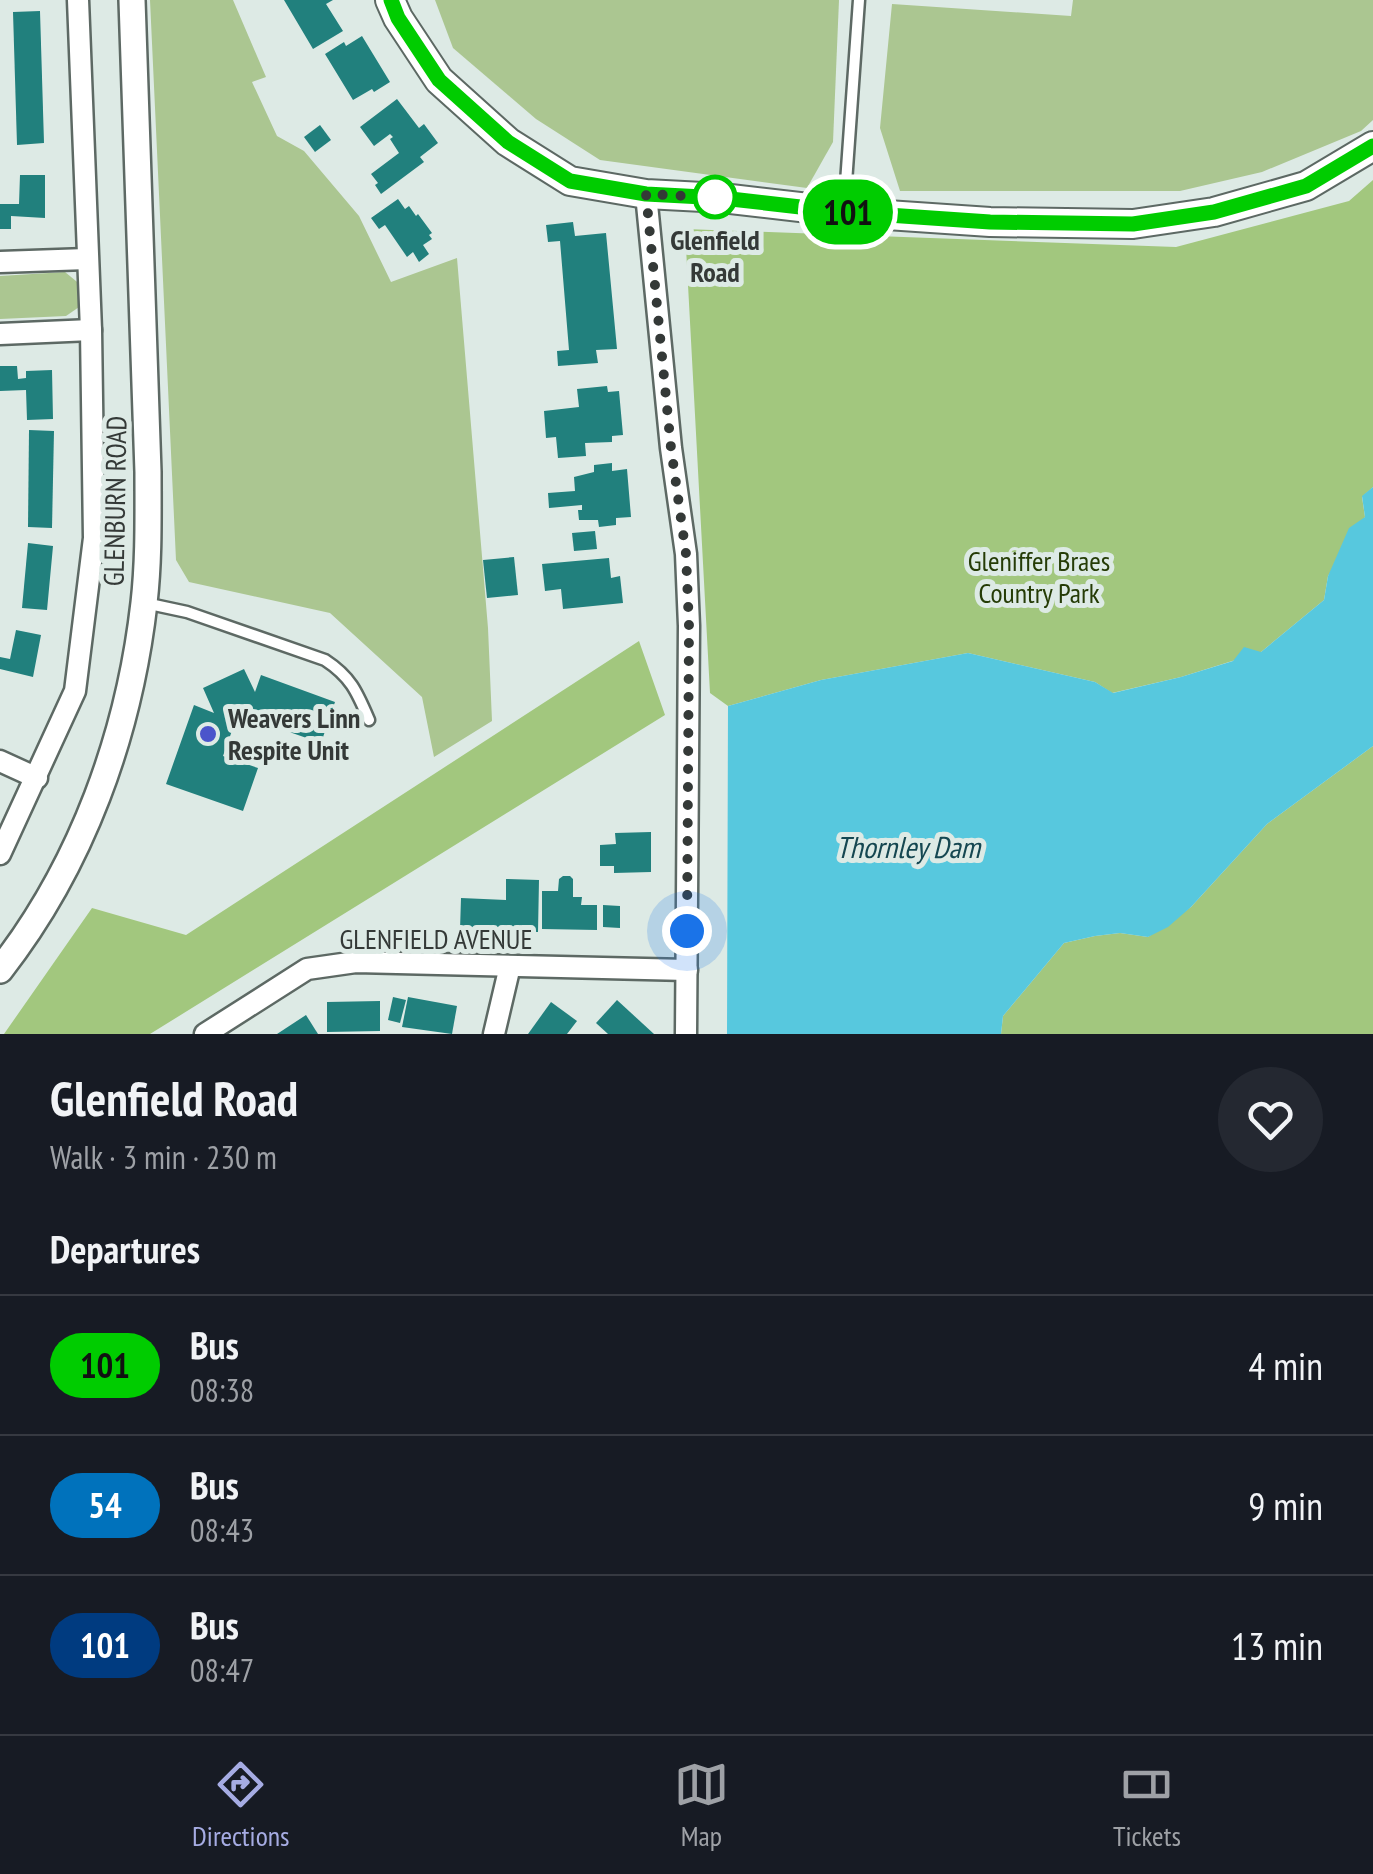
<!DOCTYPE html>
<meta charset="utf-8">
<style>
body{margin:0;font-family:"PT Sans Narrow",sans-serif;background:#242831;color:#f1f3f6;height:100vh;display:flex;flex-direction:column;font-size:38px;white-space:nowrap}
*{box-sizing:border-box;margin:0}
p{font-size:32px;color:#9ea1a6}
.icon{flex:none;width:55px;height:55px;fill:none;stroke:currentColor;stroke-width:2;stroke-linecap:round;stroke-linejoin:round}
.map{position:relative;height:1034px;overflow:hidden}
.sheet{display:flex;flex-direction:column;background:#171b24;flex:1}
.sheet>*{flex:none}
.badge{padding:0 20px;border-radius:32px;font-size:35px;line-height:65px}
.you{position:absolute;width:50px;height:50px;margin:-25px;border:8px solid #fff;border-radius:50%;background:#1a73e8;box-shadow:0 0 0 15px #1a73e833}
.map>.badge{position:absolute;translate:-50% -50%;box-shadow:0 0 0 5px #fff}
h2{padding:0 50px;font-size:38px;line-height:90px}
.round{display:grid;place-items:center;flex:none;width:105px;height:105px;border-radius:52px;background:#242831}
.head{display:flex;align-items:center;justify-content:space-between;height:170px;padding:0 50px}
h1{font-size:48px;font-weight:600;line-height:75px}
ul{padding:0;list-style:none}
li{display:flex;align-items:center;gap:30px;height:140px;padding:0 50px;border-top:2px solid #363941}
li div{flex:1}
li b{display:block;font-size:38px}
li em{font-style:normal}
li .badge{min-width:110px;font-weight:700;text-align:center}
.tabs{display:flex;justify-content:space-around;align-items:center;height:140px;border-top:2px solid #363941;background:#171b24;font-size:28px;color:#9ea1a6}
.tabs a{display:grid;justify-items:center;gap:5px}
.tabs .selected{color:#a6ace3}
.map>svg:first-child{display:block}
.green{fill:#abc691}
.forest{fill:#a2c77e}
.water{fill:#57c8de}
.building{fill:#21807d}
.lines{fill:none;stroke-linecap:round;stroke-linejoin:round}
.service-casing{stroke:#5d6964;stroke-width:15}
.minor-casing{stroke:#5d6964;stroke-width:25}
.tertiary-casing{stroke:#5d6964;stroke-width:30}
.secondary-casing{stroke:#5d6964;stroke-width:32}
.service{stroke:#fff;stroke-width:10}
.minor{stroke:#fff;stroke-width:20}
.tertiary{stroke:#fff;stroke-width:25}
.secondary{stroke:#fff;stroke-width:28}
.line-casing{stroke:#fff;stroke-width:22}
.line{stroke:#0c0;stroke-width:15}
.walk{stroke:#343937;stroke-width:10;stroke-dasharray:0 18}
.stop-dot{fill:#fff;stroke:#0c0;stroke-width:5}
.poi-dot{fill:#4b55cb;stroke:#ddeae5;stroke-width:4}
.labels{text-anchor:middle;stroke-width:10;stroke-linejoin:round;paint-order:stroke}
.stop-label{font-size:28px;font-weight:bold;fill:#343937;stroke:#ddeae5}
.street-label{font-size:28px;fill:#343937;stroke:#ddeae5}
.park-label{font-size:28px;fill:#253c06;stroke:#ddeae5}
.poi-label{font-size:28px;font-weight:bold;fill:#343937;stroke:#ddeae5;text-anchor:start}
.water-label{font-size:30px;font-style:italic;fill:#154751;stroke:#ddeae5}
</style>
<div class="map">
<svg width="1373" height="1034" viewBox="0 0 1373 1034">
<rect width="100%" height="100%" fill="#ddeae5"/>
<g class="green">
<path d="M 150,0 L 233,0 L 266,77 L 252,82 L 277,136 L 304,151 L 359,216 L 391,282 L 457,258 L 488,628 L 492,721 L 434,757 L 422,697 L 330,613 L 189,582 L 176,560 Z"/>
<path d="M 435,0 L 839,0 L 833,142 L 807,188 L 600,160 L 536,119 L 453,48 Z"/>
<path d="M 1073,0 L 1373,0 L 1373,120 L 1361,131 L 1262,172 L 1180,191 L 900,191 L 880,128 L 892,4 L 1071,16 Z"/>
<path d="M 65,272 L 82,286 L 82,305 L 66,316 L 0,319 L 0,276 Z"/>
</g>
<g class="forest">
<path d="M 1373,180 L 1373,487 L 1362,497 L 1365,517 L 1328,576 L 1324,600 L 1261,652 L 1181,677 L 1112,693 L 1095,682 L 968,653 L 821,680 L 728,706 L 710,693 L 685,229 L 1176,247 L 1349,201 Z"/>
<path d="M 639,641 L 665,715 L 150,1034 L 4,1034 L 92,908 L 186,935 Z"/>
<path d="M 1373,746 L 1373,1034 L 1001,1034 L 1003,1016 L 1064,943 L 1095,936 L 1120,933 L 1148,937 L 1191,907 L 1267,824 Z"/>
</g>
<path class="water" d="M 1373,487 L 1373,746 L 1267,824 L 1191,907 L 1168,927 L 1148,937 L 1120,933 L 1095,936 L 1064,943 L 1003,1016 L 1001,1034 L 727,1034 L 728,706 L 821,680 L 968,653 L 1095,682 L 1113,693 L 1181,677 L 1233,661 L 1244,647 L 1261,652 L 1324,600 L 1328,576 L 1349,528 L 1365,517 L 1362,496 Z"/>
<g class="building">
<path d="M 284,0 L 333,0 L 326,4 L 343,31 L 313,49 Z"/>
<path d="M 40,11 L 44,143 L 17,145 L 13,12 Z"/>
<path d="M 362,36 L 390,82 L 374,92 L 372,89 L 353,100 L 325,54 L 344,42 L 346,46 Z"/>
<path d="M 397,99 L 419,128 L 424,124 L 438,143 L 420,157 L 424,162 L 381,194 L 375,185 L 378,183 L 371,174 L 399,153 L 390,139 L 393,137 L 390,134 L 374,146 L 360,127 Z"/>
<path d="M 320,125 L 331,140 L 315,152 L 304,137 Z"/>
<path d="M 20,175 L 45,175 L 45,218 L 11,216 L 11,229 L 0,229 L 0,204 L 19,204 Z"/>
<path d="M 398,199 L 405,209 L 409,206 L 416,216 L 418,214 L 432,233 L 429,235 L 432,239 L 423,245 L 429,254 L 419,262 L 413,252 L 407,257 L 385,225 L 379,229 L 371,218 Z"/>
<path d="M 573,222 L 575,236 L 606,233 L 617,349 L 596,350 L 598,363 L 558,366 L 557,351 L 569,350 L 560,241 L 548,242 L 546,225 Z"/>
<path d="M 0,366 L 17,366 L 18,379 L 26,378 L 26,371 L 52,370 L 53,419 L 27,420 L 26,390 L 0,391 Z"/>
<path d="M 607,386 L 608,392 L 619,391 L 623,435 L 612,436 L 612,442 L 585,443 L 586,456 L 558,458 L 556,437 L 546,438 L 544,411 L 579,407 L 577,389 Z"/>
<path d="M 29,430 L 54,431 L 52,528 L 28,527 Z"/>
<path d="M 612,463 L 612,471 L 627,469 L 631,517 L 616,518 L 616,525 L 599,527 L 598,520 L 579,520 L 578,510 L 582,510 L 582,505 L 549,508 L 548,493 L 575,491 L 574,477 L 594,472 L 594,465 Z"/>
<path d="M 595,531 L 597,549 L 574,551 L 572,533 Z"/>
<path d="M 28,543 L 53,546 L 47,610 L 22,608 Z"/>
<path d="M 514,557 L 518,595 L 487,598 L 483,560 Z"/>
<path d="M 609,558 L 611,578 L 620,576 L 623,603 L 563,609 L 561,589 L 545,591 L 542,564 Z"/>
<path d="M 16,630 L 41,635 L 33,677 L 0,669 L 0,657 L 10,659 Z"/>
<path d="M 244,669 L 255,692 L 261,675 L 335,702 L 321,743 L 249,718 L 234,725 L 223,756 L 258,768 L 243,811 L 166,784 L 194,705 L 214,713 L 203,688 Z"/>
<path d="M 651,832 L 651,872 L 614,873 L 614,866 L 600,866 L 600,845 L 616,844 L 615,833 Z"/>
<path d="M 563,876 L 570,876 L 573,879 L 573,897 L 582,897 L 581,905 L 597,905 L 597,930 L 542,929 L 542,891 L 558,891 L 559,879 Z"/>
<path d="M 506,879 L 539,880 L 538,932 L 460,930 L 461,898 L 506,900 Z"/>
<path d="M 603,905 L 620,906 L 620,928 L 603,927 Z"/>
<path d="M 393,997 L 406,1000 L 400,1023 L 388,1020 Z"/>
<path d="M 408,997 L 457,1006 L 452,1034 L 402,1027 Z"/>
<path d="M 617,1000 L 654,1034 L 608,1034 L 596,1023 Z"/>
<path d="M 380,1001 L 380,1031 L 327,1032 L 327,1002 Z"/>
<path d="M 551,1002 L 577,1021 L 567,1034 L 528,1034 Z"/>
<path d="M 306,1015 L 318,1034 L 277,1034 Z"/>
</g>
<g class="lines">
<g class="service-casing">
<g id="service">
<path d="M 844,211 L 859,0"/>
<path d="M 145,603 L 187,612 L 325,660 C 351,677 357,692 369,720"/>
</g>
</g>
<g class="minor-casing">
<g id="minor">
<path d="M 646,194 L 671,448 L 686,554 L 689,626 L 686,1034"/>
<path d="M 0,262 L 87,259"/>
<path d="M 0,334 L 91,330"/>
<path d="M 0,761 L 37,778"/>
<path d="M 0,854 L 75,691 L 94,538 L 91,330 L 78,0"/>
<path d="M 205,1034 L 307,969 L 356,962 L 687,970"/>
<path d="M 494,1034 L 510,966"/>
</g>
</g>
<g class="tertiary-casing">
<path id="tertiary" d="M 0,970 C 82,865 129,735 144,603 C 149,559 148,516 148,472 L 132,0"/>
</g>
<g class="secondary-casing">
<path id="secondary" d="M 390,0 L 398,18 L 439,80 L 508,142 L 570,181 L 646,194 L 722,198 L 843,212 L 990,222 L 1133,224 L 1214,212 L 1306,186 L 1373,146"/>
</g>
<use href="#service" class="service"/>
<use href="#minor" class="minor"/>
<use href="#tertiary" class="tertiary"/>
<use href="#secondary" class="secondary"/>
</g>
<g class="lines">
<g class="line-casing">
<path id="line" d="M 391,0 L 398,18 L 439,80 L 508,142 L 570,181 L 646,194 L 722,198 L 844,212 L 990,222 L 1133,224 L 1214,212 L 1306,186 L 1373,146"/>
</g>
<use href="#line" class="line"/>
<path class="walk" d="M 687,931 L 689,626 L 686,554 L 671,448 L 646,194 L 722,198 L 715,197"/>
</g>
<circle class="stop-dot" cx="715" cy="197" r="20"/>
<circle class="poi-dot" cx="208" cy="734" r="10"/>
<g class="labels">
<g class="stop-label">
<text x="715" y="250">Glenfield<tspan x="715" dy="32">Road</tspan></text>
</g>
<g class="street-label">
<text transform="translate(115 501) rotate(-89)" y="10">GLENBURN ROAD</text>
<text x="436" y="949">GLENFIELD AVENUE</text>
</g>
<g class="park-label">
<text x="1039" y="571">Gleniffer Braes<tspan x="1039" dy="32">Country Park</tspan></text>
</g>
<g class="poi-label">
<text x="228" y="728">Weavers Linn<tspan x="228" dy="32">Respite Unit</tspan></text>
</g>
<g class="water-label">
<text x="908" y="858">Thornley Dam</text>
</g>
</g>
</svg>
<div class="you" style="left:687px;top:931px"></div>
<b class="badge" style="left:848px;top:212px;background:#0c0;color:#111">101</b>
</div>
<section class="sheet">
<div class="head"><div><h1>Glenfield Road</h1><p>Walk · 3 min · 230 m</p></div><a class="round"><svg class="icon" aria-label="heart" viewBox="0 0 24 24"><path d="M12 20l-8-8c-3-5 5-10 8-4 3-6 11-1 8 4z"/></svg></a></div>
<h2>Departures</h2>
<ul>
<li><span class="badge" style="background:#0c0;color:#111">101</span><div><b>Bus</b><p>08:38</p></div><em>4 min</em></li>
<li><span class="badge" style="background:#0072bc;color:#fff">54</span><div><b>Bus</b><p>08:43</p></div><em>9 min</em></li>
<li><span class="badge" style="background:#003b80;color:#fff">101</span><div><b>Bus</b><p>08:47</p></div><em>13 min</em></li>
</ul>
</section>
<nav class="tabs">
<a class="selected"><svg class="icon" aria-label="directions" viewBox="0 0 24 24"><path d="M12 3l9 9-9 9-9-9zM9 14v-3h6M13 9l2 2-2 2"/></svg>Directions</a>
<a><svg class="icon" aria-label="map" viewBox="0 0 24 24"><path d="M3 6l6-2 6 2 6-2v14l-6 2-6-2-6 2zM9 4v14M15 6v14"/></svg>Map</a>
<a><svg class="icon" aria-label="tickets" viewBox="0 0 24 24"><path d="M3 7h18v10H3zM15 7v10"/></svg>Tickets</a>
</nav>
